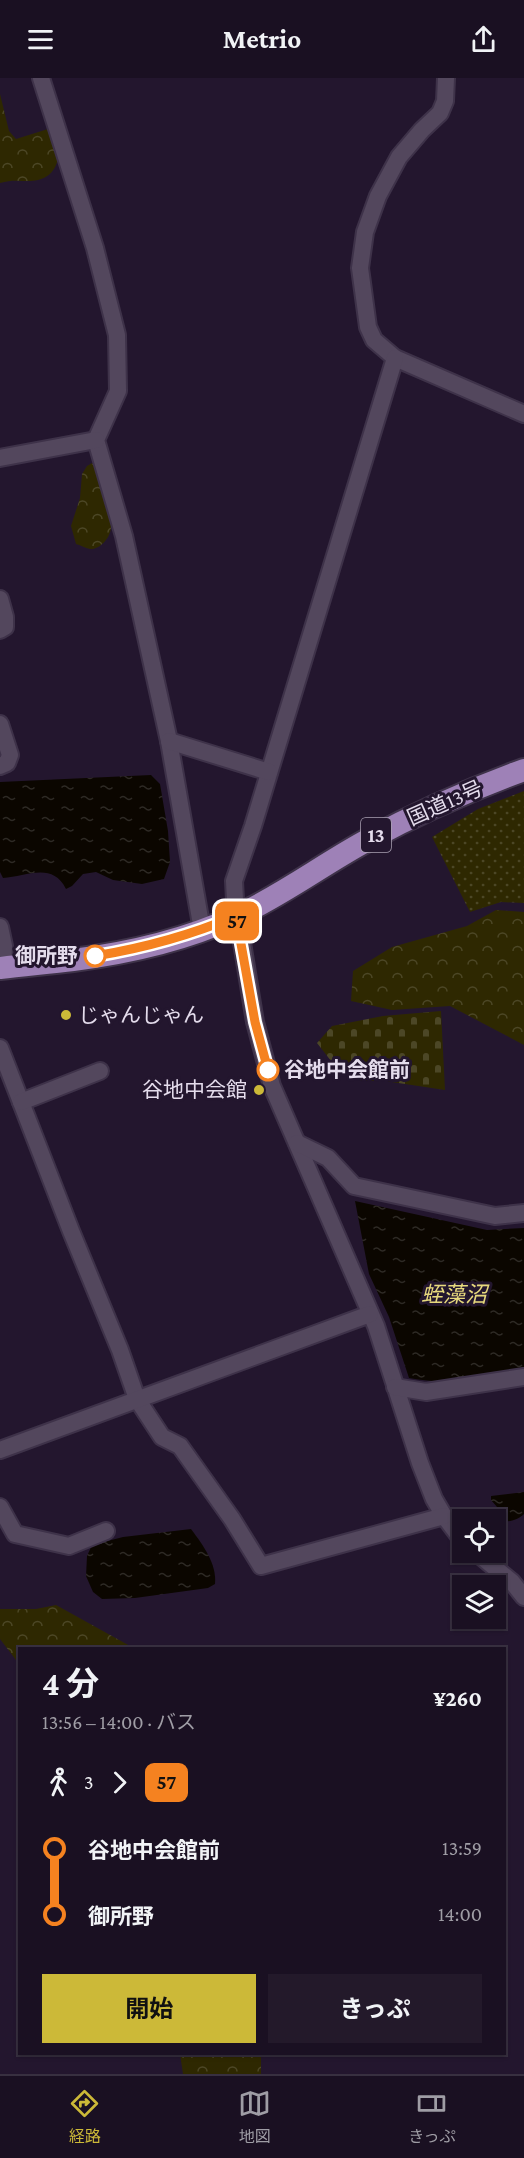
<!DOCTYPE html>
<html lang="ja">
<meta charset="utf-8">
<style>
body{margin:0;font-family:"Crimson Pro","Noto Sans JP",serif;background:#23192a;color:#f1f3f6;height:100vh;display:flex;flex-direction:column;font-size:22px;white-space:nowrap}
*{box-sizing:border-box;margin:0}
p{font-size:20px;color:#9f9da5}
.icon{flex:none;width:33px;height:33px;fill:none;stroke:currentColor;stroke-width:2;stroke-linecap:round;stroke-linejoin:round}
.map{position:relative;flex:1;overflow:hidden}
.drawer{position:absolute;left:18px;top:1569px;width:488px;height:408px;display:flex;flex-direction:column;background:#1a1022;border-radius:0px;box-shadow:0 2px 4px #0004,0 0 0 2px #383040}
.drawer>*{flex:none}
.badge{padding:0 12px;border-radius:9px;font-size:21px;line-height:39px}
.tools{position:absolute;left:452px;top:1431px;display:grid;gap:12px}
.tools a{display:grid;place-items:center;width:54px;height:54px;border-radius:0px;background:#1a1022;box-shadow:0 2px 4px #0004,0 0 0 2px #383040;font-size:30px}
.map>.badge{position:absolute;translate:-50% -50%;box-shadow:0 0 0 3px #fff}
.legs{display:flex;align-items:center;gap:9px;height:66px;padding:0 24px;font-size:20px}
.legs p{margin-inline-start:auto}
.head{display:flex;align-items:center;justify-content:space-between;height:102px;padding:0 24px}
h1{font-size:33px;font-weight:700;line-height:45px}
.cta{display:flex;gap:12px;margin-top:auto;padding:12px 24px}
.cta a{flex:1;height:69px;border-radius:0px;background:#ccb938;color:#111;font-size:24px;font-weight:700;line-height:69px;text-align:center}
.cta a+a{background:#23192a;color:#f1f3f6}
ul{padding:0 24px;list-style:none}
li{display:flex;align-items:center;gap:21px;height:66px;font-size:22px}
li i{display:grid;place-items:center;width:9px;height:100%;margin:0 8px;background:currentColor}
li i::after{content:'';width:15px;height:15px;margin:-8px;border:4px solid;border-radius:50%;background:#1a1022}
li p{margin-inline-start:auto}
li:first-child i{background:linear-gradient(#0000 50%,currentColor 0)}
li:last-child i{background:linear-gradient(currentColor 50%,#0000 0)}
header{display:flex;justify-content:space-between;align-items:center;height:78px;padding:0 24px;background:#1a1022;font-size:27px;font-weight:700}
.tab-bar{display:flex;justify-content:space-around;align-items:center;height:84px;border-top:2px solid #383040;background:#1a1022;font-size:16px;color:#9f9da5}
.tab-bar a{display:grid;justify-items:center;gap:3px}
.tab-bar .current{color:#ccb938}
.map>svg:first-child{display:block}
.grass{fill:url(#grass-dots)}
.forest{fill:url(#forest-crowns)}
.cemetery{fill:url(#cemetery-stones)}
.water{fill:url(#water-ripples)}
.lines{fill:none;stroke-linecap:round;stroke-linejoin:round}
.minor-casing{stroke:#3e3249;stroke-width:20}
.highway-casing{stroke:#3e3249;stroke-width:26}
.minor{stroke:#53475d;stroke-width:16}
.highway{stroke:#9e81b7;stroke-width:22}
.line-1-casing{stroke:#fff;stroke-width:14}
.line-1{stroke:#f58220;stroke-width:9}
.stop-1-dot{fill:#fff;stroke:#f58220;stroke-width:3}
.poi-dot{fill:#ccb938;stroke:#23162e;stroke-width:2}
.labels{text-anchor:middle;stroke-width:6;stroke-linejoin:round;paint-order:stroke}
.shield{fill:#23162e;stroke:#aaa1b3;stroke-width:1.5}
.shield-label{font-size:20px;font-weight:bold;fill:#e4dcec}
.street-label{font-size:21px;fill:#e4dcec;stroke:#23162e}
.stop-label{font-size:21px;font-weight:bold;fill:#e4dcec;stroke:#23162e;text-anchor:end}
.poi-label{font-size:21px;fill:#e4dcec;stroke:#23162e;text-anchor:start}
.water-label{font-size:22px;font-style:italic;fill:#e7d97d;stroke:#23162e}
</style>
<header><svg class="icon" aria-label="menu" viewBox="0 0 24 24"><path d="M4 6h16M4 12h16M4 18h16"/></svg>Metrio<svg class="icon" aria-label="share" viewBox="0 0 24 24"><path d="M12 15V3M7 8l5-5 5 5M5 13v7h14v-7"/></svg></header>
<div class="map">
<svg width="524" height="1996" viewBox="0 0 524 1996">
<defs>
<pattern id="grass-dots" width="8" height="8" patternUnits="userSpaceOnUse" patternTransform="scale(1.5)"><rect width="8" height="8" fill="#2e2801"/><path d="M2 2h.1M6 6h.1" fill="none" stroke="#4c4726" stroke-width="1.8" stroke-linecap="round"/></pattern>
<pattern id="forest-crowns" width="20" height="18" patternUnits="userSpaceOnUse" patternTransform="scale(1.5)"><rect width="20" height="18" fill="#2e2801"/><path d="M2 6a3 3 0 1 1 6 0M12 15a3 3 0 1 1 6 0" fill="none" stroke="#4c4726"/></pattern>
<pattern id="cemetery-stones" width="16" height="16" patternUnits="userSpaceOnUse" patternTransform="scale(1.5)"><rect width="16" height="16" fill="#2e2801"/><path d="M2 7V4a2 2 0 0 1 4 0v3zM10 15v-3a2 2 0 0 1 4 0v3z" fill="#4c4726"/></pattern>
<pattern id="water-ripples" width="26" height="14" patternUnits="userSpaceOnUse" patternTransform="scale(1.5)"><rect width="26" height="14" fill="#0b0600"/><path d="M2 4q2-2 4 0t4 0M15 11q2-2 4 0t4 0" fill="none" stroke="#2e2a25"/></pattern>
</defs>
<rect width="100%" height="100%" fill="#23162e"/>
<path class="grass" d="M 524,713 L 524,825 L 501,824 L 470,834 L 432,759 L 478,731 Z"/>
<g class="forest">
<path d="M 0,16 L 9,53 L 16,61 L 48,51 C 50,55 55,59 56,63 C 62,79 56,98 38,102 C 25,105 16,100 0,105 Z"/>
<path d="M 92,385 C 101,396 111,434 111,449 C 111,459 100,472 90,471 C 85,470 80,467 76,466 L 71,448 L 80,420 L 82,396 L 87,388 Z"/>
<path d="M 496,832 L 524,834 L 524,967 L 450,928 L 392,932 L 351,923 L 353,893 L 392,869 L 467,848 Z"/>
<path d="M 56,1527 L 130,1568 L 131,1570 L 20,1570 L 19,1586 L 0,1561 L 0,1531 L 36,1531 Z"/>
<path d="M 180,1976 L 261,1976 L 261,1996 L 183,1996 Z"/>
</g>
<path class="cemetery" d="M 441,933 L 445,1012 L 385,1003 L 363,1003 L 353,1000 L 335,988 L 317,965 L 332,948 L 383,938 Z"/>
<g class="water">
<path d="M 151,697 L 160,706 L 168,753 L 170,784 L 164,801 L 142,806 L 113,802 L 96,794 L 83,796 L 72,808 L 66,811 C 52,783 26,799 3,800 L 0,794 L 0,704 Z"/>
<path d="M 355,1123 L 487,1152 L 524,1150 L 524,1293 C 484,1300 450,1308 409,1300 L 389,1239 L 369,1196 Z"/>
<path d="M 524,1414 L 524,1436 C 518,1442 508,1445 500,1442 L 497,1436 L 497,1429 L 491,1422 L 491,1418 Z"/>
<path d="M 191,1451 C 203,1467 217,1486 215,1506 L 208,1510 L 135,1520 L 102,1521 L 93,1514 L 86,1498 L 87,1478 L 92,1467 L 123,1459 Z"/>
</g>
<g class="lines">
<g class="minor-casing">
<g id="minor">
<path d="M 41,0 L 95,170 L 117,257 L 118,313 L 96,362 L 124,458 L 169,663 L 202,852"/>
<path d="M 446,0 L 445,23 L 440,35 L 422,52 L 399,79 L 378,118 L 365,154 L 360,190 L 368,249 L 374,262 L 395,280 L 524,336"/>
<path d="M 395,280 L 253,748 L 234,803 L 235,822 L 255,944 L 272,1008 L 376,1248 L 420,1385 L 434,1421 L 444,1438 L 462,1462"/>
<path d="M 0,380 L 96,362"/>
<path d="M 0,521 L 5,539 L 5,549 L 0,552"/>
<path d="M 0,646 L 10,677 L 7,685 L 0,688"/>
<path d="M 169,663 L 269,694"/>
<path d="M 0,849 L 4,868 L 3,889"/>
<path d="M 0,970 L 71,1153 L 120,1272 L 137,1321 L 162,1359 L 180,1368 L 232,1441 L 261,1488 L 444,1438"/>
<path d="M 21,1024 L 100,993"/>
<path d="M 297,1065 L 328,1080 L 354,1108 L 495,1138 L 524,1135"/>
<path d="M 395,1309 L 426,1314 L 524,1299"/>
<path d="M 0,1372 L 370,1236"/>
<path d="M 0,1429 L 15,1456 L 69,1468 L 106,1453"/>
<path d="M 476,1474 L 512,1504 L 524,1519"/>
</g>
</g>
<g class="highway-casing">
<path id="highway" d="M 0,890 C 24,887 49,885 73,882 C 128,875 185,862 235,839 C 281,818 322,787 366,763 C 417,735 469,712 524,692"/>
</g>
<use href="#minor" class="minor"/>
<use href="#highway" class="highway"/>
</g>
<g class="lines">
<g class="line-1-casing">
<path id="line-1" d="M 95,878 C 144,870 191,857 236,838 L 255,944 L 268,992"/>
</g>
<use href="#line-1" class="line-1"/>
</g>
<g class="stop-1-dot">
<circle cx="95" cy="878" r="10"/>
<circle cx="268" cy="992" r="10"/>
</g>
<g class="poi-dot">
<circle cx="66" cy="937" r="6"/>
<circle cx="259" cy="1012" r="6"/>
</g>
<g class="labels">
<rect class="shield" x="361" y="740" width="30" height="34" rx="4.5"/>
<g class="shield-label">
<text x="376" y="764">13</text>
</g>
<g class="street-label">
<text transform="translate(445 725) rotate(-24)" y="7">国道13号</text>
</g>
<g class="stop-label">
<text x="78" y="885">御所野</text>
<text x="284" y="999" text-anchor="start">谷地中会館前</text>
</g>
<g class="poi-label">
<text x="78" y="944">じゃんじゃん</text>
<text x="247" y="1019" text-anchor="end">谷地中会館</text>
</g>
<g class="water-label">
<text x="454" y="1224">蛭藻沼</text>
</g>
</g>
</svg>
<div class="tools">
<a><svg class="icon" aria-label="locate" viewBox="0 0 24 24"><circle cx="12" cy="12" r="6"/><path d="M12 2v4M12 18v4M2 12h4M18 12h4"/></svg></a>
<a><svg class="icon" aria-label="layers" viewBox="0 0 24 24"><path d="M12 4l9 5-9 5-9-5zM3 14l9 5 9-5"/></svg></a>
</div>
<b class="badge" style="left:237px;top:843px;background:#f58220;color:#111">57</b>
<section class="drawer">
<div class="head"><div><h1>4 分</h1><p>13:56 – 14:00 · バス</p></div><b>¥260</b></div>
<div class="legs"><svg class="icon" aria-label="walk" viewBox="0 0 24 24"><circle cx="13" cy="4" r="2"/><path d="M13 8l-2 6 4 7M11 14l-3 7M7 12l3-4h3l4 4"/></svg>3<svg class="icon" aria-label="forward" viewBox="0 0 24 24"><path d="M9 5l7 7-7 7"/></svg><b class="badge" style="background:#f58220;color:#111">57</b></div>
<ul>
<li><i style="color:#f58220"></i><b>谷地中会館前</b><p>13:59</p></li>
<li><i style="color:#f58220"></i><b>御所野</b><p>14:00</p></li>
</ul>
<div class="cta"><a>開始</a><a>きっぷ</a></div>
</section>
</div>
<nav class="tab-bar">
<a class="current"><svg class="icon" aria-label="directions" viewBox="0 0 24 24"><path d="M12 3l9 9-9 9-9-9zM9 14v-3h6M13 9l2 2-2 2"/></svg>経路</a>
<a><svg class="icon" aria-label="map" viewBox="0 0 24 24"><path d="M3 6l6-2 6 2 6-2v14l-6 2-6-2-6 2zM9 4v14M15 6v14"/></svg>地図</a>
<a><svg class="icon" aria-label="tickets" viewBox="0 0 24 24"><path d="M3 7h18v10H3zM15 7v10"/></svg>きっぷ</a>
</nav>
